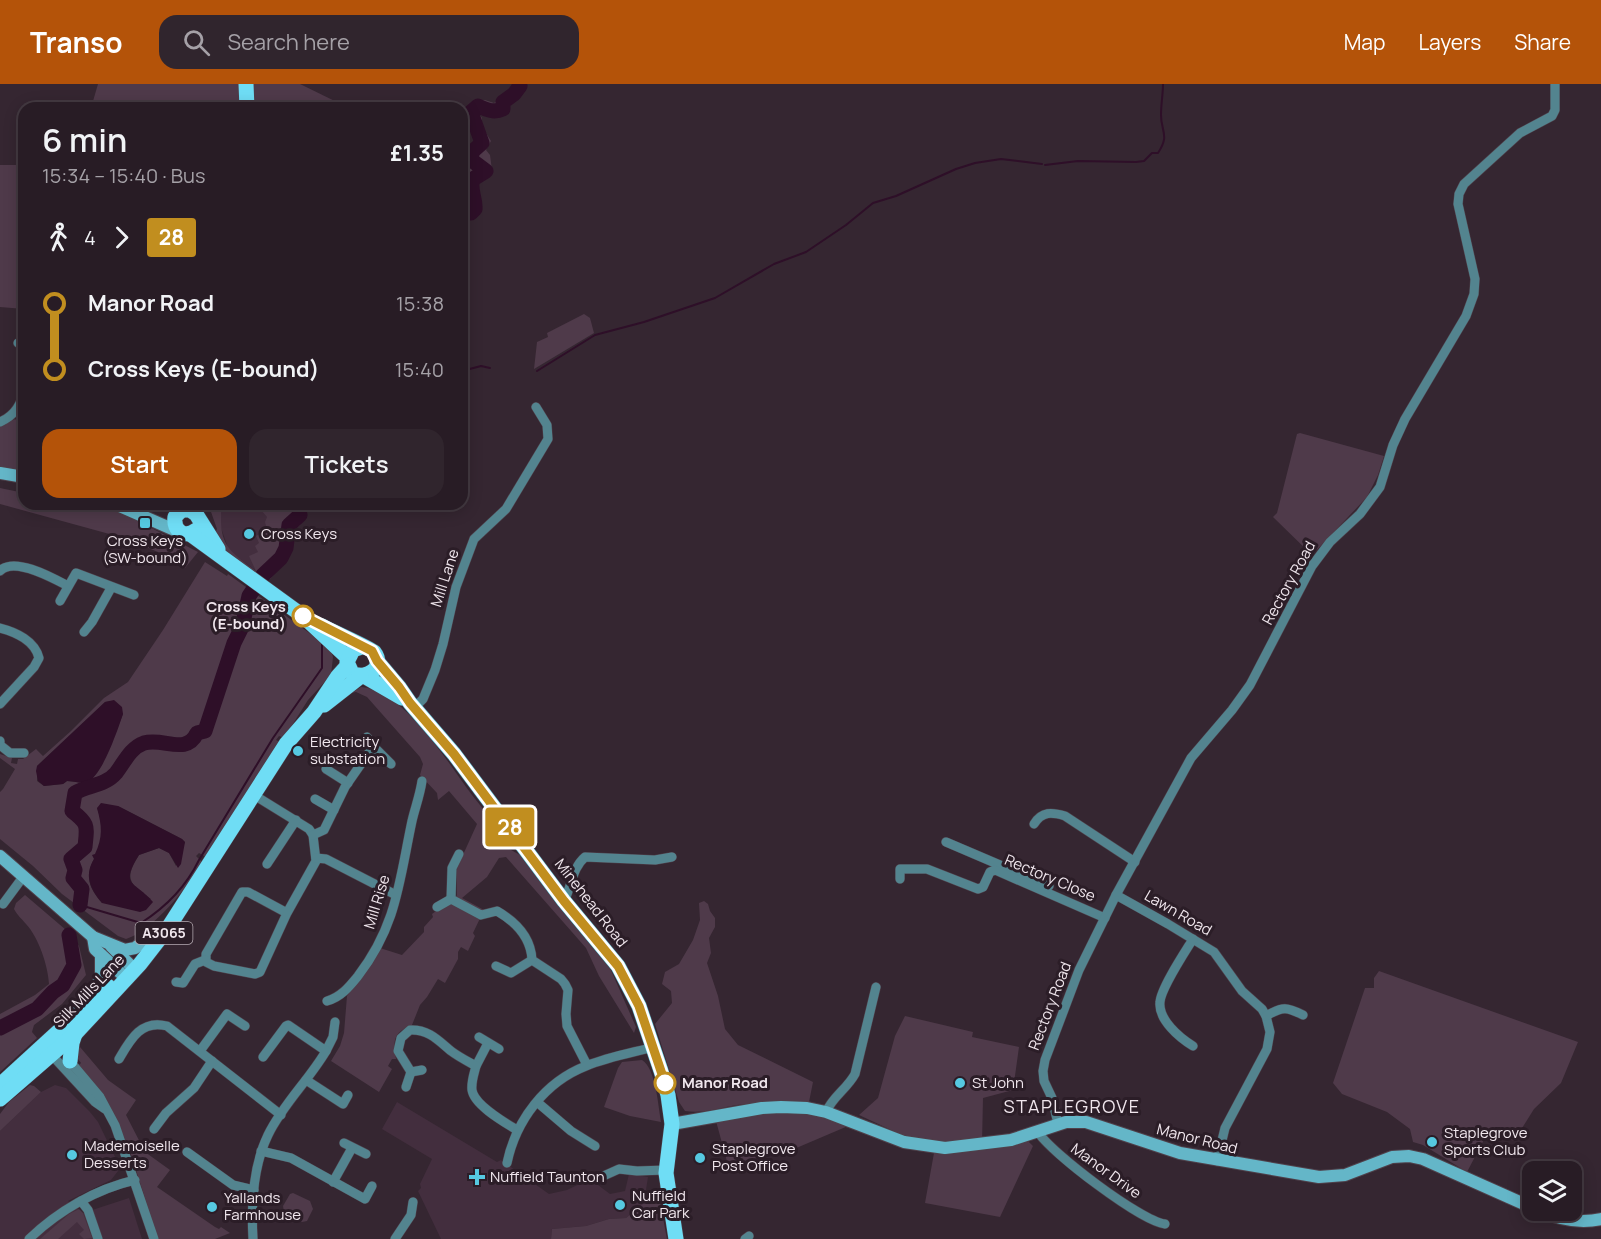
<!DOCTYPE html>
<meta charset="utf-8">
<style>
body{margin:0;font-family:Manrope,sans-serif;background:#30252d;color:#f1f3f6;height:100vh;display:flex;flex-direction:column;font-size:22px;white-space:nowrap}
*{box-sizing:border-box;margin:0}
p{font-size:20px;color:#a5a1a7}
.icon{flex:none;width:33px;height:33px;fill:none;stroke:currentColor;stroke-width:2;stroke-linecap:round;stroke-linejoin:round}
.map{position:relative;flex:1;overflow:hidden}
.details{position:absolute;left:18px;top:18px;width:450px;height:408px;display:flex;flex-direction:column;background:#281c25;border-radius:18px;box-shadow:0 3px 15px #0003,0 0 0 2px #443a42}
.details>*{flex:none}
.badge{padding:0 12px;border-radius:4px;font-size:21px;line-height:39px}
.fabs{position:absolute;left:1522px;top:1077px;display:grid;gap:12px}
.fabs a{display:grid;place-items:center;width:60px;height:60px;border-radius:12px;background:#281c25;box-shadow:0 3px 15px #0003,0 0 0 2px #443a42;font-size:30px}
.map>.badge{position:absolute;translate:-50% -50%;box-shadow:0 0 0 3px #fff}
.legs{display:flex;align-items:center;gap:9px;height:66px;padding:0 24px;font-size:20px}
.legs p{margin-inline-start:auto}
.head{display:flex;align-items:center;justify-content:space-between;height:102px;padding:0 24px}
h1{font-size:33px;font-weight:600;line-height:45px}
.cta{display:flex;gap:12px;margin-top:auto;padding:12px 24px}
.cta a{flex:1;height:69px;border-radius:18px;background:#b45309;color:#fff;font-size:24px;font-weight:600;line-height:69px;text-align:center}
.cta a+a{background:#30252d;color:#f1f3f6}
ul{padding:0 24px;list-style:none}
li{display:flex;align-items:center;gap:21px;height:66px;font-size:22px}
li i{display:grid;place-items:center;width:9px;height:100%;margin:0 8px;background:currentColor}
li i::after{content:'';width:15px;height:15px;margin:-8px;border:4px solid;border-radius:50%;background:#281c25}
li p{margin-inline-start:auto}
li:first-child i{background:linear-gradient(#0000 50%,currentColor 0)}
li:last-child i{background:linear-gradient(currentColor 50%,#0000 0)}
header{display:flex;align-items:center;gap:36px;box-sizing:border-box;height:84px;padding:0 30px;background:#b45309;color:#fff}
header strong{font-size:28px}
nav{display:flex;gap:33px;margin-inline-start:auto;font-size:21px}
.search{width:420px;height:54px;background:#30252d;display:flex;align-items:center;gap:15px;box-sizing:border-box;padding:0 21px;border-radius:18px;color:#a5a1a7;font-size:22px}
.map>svg:first-child{display:block}
.built{fill:#432e3e}
.green{fill:#4f3a4a;fill-rule:evenodd}
.water{fill:#2e0f28}
.lines{fill:none;stroke-linecap:round;stroke-linejoin:round}
.stream{stroke:#2e0f28;stroke-width:2}
.river{stroke:#2e0f28;stroke-width:15}
.street-casing{stroke:#4f414b;stroke-width:10}
.secondary-casing{stroke:#4f414b;stroke-width:14}
.primary-casing{stroke:#4f414b;stroke-width:16}
.street{stroke:#53848f;stroke-width:9}
.secondary{stroke:#64b6c8;stroke-width:12}
.primary{stroke:#6fddf5;stroke-width:15}
.line-1-casing{stroke:#fff;stroke-width:14}
.line-1{stroke:#c18e1f;stroke-width:9}
.poi-dot{fill:#56c9e1;stroke:#2b1d27;stroke-width:2}
.stop-1-dot{fill:#fff;stroke:#c18e1f;stroke-width:3}
.labels{text-anchor:middle;stroke-width:6;stroke-linejoin:round;paint-order:stroke}
.shield{fill:#2b1d27;stroke:#b5aab2;stroke-width:1.5}
.shield-label{font-size:14px;font-weight:bold;fill:#f0e6ed}
.poi-label{font-size:15px;fill:#f0e6ed;stroke:#2b1d27;text-anchor:start}
.street-label{font-size:15px;fill:#f0e6ed;stroke:#2b1d27}
.stop-label{font-size:15px;font-weight:bold;fill:#f0e6ed;stroke:#2b1d27;text-anchor:end}
.quarter-label{font-size:18px;letter-spacing:1.5px;fill:#f0e6ed;stroke:#2b1d27}
</style>
<header>
<strong>Transo</strong>
<div class="search"><svg class="icon" aria-label="search" viewBox="0 0 24 24"><circle cx="10" cy="10" r="6"/><path d="M15 15l6 6"/></svg>Search here</div>
<nav><a>Map</a><a>Layers</a><a>Share</a></nav>
</header>
<div class="map">
<svg width="1601" height="1155" viewBox="0 0 1601 1155">
<rect width="100%" height="100%" fill="#352631"/>
<g class="built">
<path d="M 222,420 L 296,420 L 258,488 L 230,468 L 227,461 L 220,441 Z"/>
<path d="M 55,1001 L 66,1004 L 90,1028 L 98,1038 L 118,1079 L 118,1087 L 111,1096 L 68,1117 L 83,1129 L 129,1114 L 142,1155 L 0,1155 L 0,1047 L 41,1008 Z"/>
<path d="M 397,1018 L 497,1078 L 501,1076 L 549,1110 L 567,1106 L 590,1095 L 610,1110 L 625,1107 L 629,1090 L 648,1093 L 644,1119 L 626,1134 L 609,1135 L 586,1142 L 552,1145 L 551,1155 L 441,1155 L 418,1107 L 421,1104 L 420,1100 L 432,1075 L 382,1045 Z"/>
</g>
<g class="green">
<path d="M 98,0 L 242,0 L 243,24 L 91,24 Z"/>
<path d="M 250,0 L 300,0 L 349,24 L 250,24 Z"/>
<path d="M 513,0 L 526,0 L 527,3 C 519,12 505,32 492,30 C 486,30 483,27 477,28 L 482,34 L 481,41 L 491,57 L 486,66 L 490,71 L 492,86 L 477,100 C 482,111 480,120 474,131 L 462,132 L 462,120 L 470,122 L 472,118 L 471,113 L 465,107 L 468,88 L 462,84 L 462,66 L 472,63 L 476,55 L 466,36 L 476,16 L 485,16 L 494,19 L 505,11 Z"/>
<path d="M 0,81 L 24,81 L 24,225 L 0,223 Z"/>
<path d="M 584,230 L 590,234 L 594,249 L 534,285 L 537,258 L 548,253 L 547,249 Z"/>
<path d="M 15,335 L 24,342 L 24,389 L 0,384 L 0,342 Z"/>
<path d="M 1300,349 L 1384,372 L 1378,391 L 1367,413 L 1312,471 L 1273,433 L 1277,429 L 1297,350 Z"/>
<path d="M 0,404 L 24,409 L 24,420 L 87,420 L 102,423 L 128,432 L 198,468 L 185,484 L 175,475 L 124,454 L 0,420 Z"/>
<path d="M 212,420 L 222,420 C 218,459 226,465 256,487 L 249,472 L 258,468 L 255,462 L 259,459 L 256,452 L 267,446 L 265,438 L 267,433 L 261,426 L 264,420 L 327,420 L 311,420 L 300,441 L 292,447 C 288,465 283,481 270,495 L 258,488 L 256,490 L 225,466 L 215,449 L 217,445 L 210,425 Z"/>
<path d="M 205,478 L 227,492 L 228,490 L 330,564 L 333,573 L 331,591 L 308,616 L 284,654 L 279,652 L 276,656 L 280,658 L 206,773 L 199,769 L 196,772 L 203,779 C 188,802 153,847 126,855 L 118,852 L 62,810 L 33,782 L 0,755 L 0,708 L 3,705 L 15,685 L 0,674 L 0,670 L 12,674 L 11,679 L 17,680 L 18,675 L 23,675 L 36,665 L 43,672 L 71,647 L 104,614 L 128,598 L 163,546 ZM 111,617 L 123,630 L 115,650 L 86,699 L 67,697 L 63,700 L 44,702 L 37,697 L 37,682 L 105,618 ZM 118,722 L 182,755 L 185,758 L 176,782 L 169,769 L 159,764 L 139,771 C 124,795 129,800 151,815 L 102,819 C 71,785 105,775 103,743 C 102,737 99,730 97,724 Z"/>
<path d="M 361,603 C 404,606 448,679 472,711 C 485,728 500,745 514,762 L 501,755 L 492,758 L 489,757 L 489,763 L 502,761 L 520,771 L 610,884 L 636,943 L 634,949 L 599,892 L 586,864 L 506,773 L 499,774 L 487,793 L 462,814 L 484,826 L 473,849 L 475,852 L 468,867 L 461,863 L 458,868 L 458,875 L 445,899 L 438,895 L 427,913 L 420,921 L 412,941 C 393,949 393,955 396,975 L 392,975 L 388,982 L 392,985 L 379,1008 L 331,977 L 340,962 L 344,949 L 347,912 L 380,864 L 402,871 L 424,848 L 424,843 L 433,833 L 432,830 L 443,822 L 453,819 L 457,811 L 457,784 L 477,740 L 449,707 L 438,716 L 437,709 L 420,691 L 423,680 L 420,673 L 367,613 L 356,608 L 351,609 Z"/>
<path d="M 25,811 L 66,846 L 79,862 L 86,891 L 62,920 L 34,941 L 32,948 L 37,954 L 0,988 L 0,930 L 35,911 L 49,900 C 48,882 39,854 26,840 C 21,834 18,832 14,825 L 16,819 Z"/>
<path d="M 704,817 L 708,820 L 710,827 L 715,834 L 715,843 L 709,854 L 711,869 L 707,879 L 718,912 L 725,945 L 738,961 L 813,998 L 809,1018 C 785,1017 762,1018 737,1021 C 719,1024 703,1030 685,1027 L 679,1018 L 655,940 L 672,919 L 671,907 L 662,900 L 665,888 L 679,880 L 693,856 L 700,836 L 699,819 Z"/>
<path d="M 1379,887 L 1578,958 L 1561,999 L 1534,1025 L 1514,1057 L 1489,1046 L 1467,1088 L 1423,1061 L 1413,1058 L 1410,1045 L 1387,1028 L 1342,1010 L 1333,999 L 1365,904 L 1374,904 L 1374,894 Z"/>
<path d="M 905,932 L 973,948 L 972,953 L 1019,963 L 1013,1006 L 983,1014 L 982,1059 L 945,1060 L 902,1051 L 859,1031 L 878,1014 L 895,952 Z"/>
<path d="M 80,963 L 108,996 L 136,1016 L 126,1031 L 145,1068 L 170,1086 L 157,1103 L 215,1143 L 219,1145 L 221,1143 L 230,1149 L 215,1155 L 158,1155 L 129,1064 L 117,1039 L 78,982 L 81,979 L 78,975 L 77,965 Z"/>
<path d="M 642,976 C 656,985 658,1021 661,1038 L 630,1032 L 604,1023 L 618,984 L 622,978 Z"/>
<path d="M 30,1001 L 34,1002 L 41,1008 L 0,1047 L 0,1030 L 9,1018 Z"/>
<path d="M 778,1026 L 820,1030 L 848,1042 L 794,1065 L 728,1081 L 716,1037 Z"/>
<path d="M 1027,1056 L 1033,1062 L 1000,1133 L 925,1119 L 934,1069 L 950,1070 Z"/>
<path d="M 293,1109 L 310,1117 L 313,1125 L 307,1137 L 302,1138 L 284,1128 L 283,1122 L 290,1110 Z"/>
<path d="M 660,1118 L 667,1155 L 551,1155 L 552,1145 L 586,1142 L 609,1135 L 626,1134 L 644,1119 Z"/>
<path d="M 79,1125 L 83,1129 L 92,1154 L 84,1155 L 79,1150 L 84,1146 L 77,1138 L 58,1155 L 40,1155 L 69,1130 Z"/>
</g>
<g class="water">
<path d="M 114,616 L 122,623 L 123,630 C 118,645 102,693 87,698 C 81,700 73,697 67,697 L 63,700 L 44,702 L 38,697 L 36,687 L 37,682 L 105,618 Z"/>
<path d="M 101,719 L 118,722 L 182,755 L 185,758 L 181,780 L 178,784 L 169,769 L 159,764 L 139,771 C 119,803 136,797 153,818 L 146,826 L 140,828 L 102,819 C 90,805 84,791 94,775 L 92,771 L 95,770 C 103,753 102,742 97,724 Z"/>
</g>
<g class="lines">
<g class="stream">
<path d="M 1045,81 L 1078,77 L 1136,78 L 1144,77 L 1152,69 L 1158,69 C 1170,51 1161,48 1161,31 C 1161,20 1163,10 1163,0"/>
<path d="M 462,287 L 481,282 L 490,284"/>
<path d="M 537,287 L 595,251 L 644,238 L 715,214 L 774,180 L 806,168 L 846,141 L 873,119 L 896,112 L 956,85 L 975,79 L 1001,75 L 1042,80"/>
<path d="M 84,705 L 85,698"/>
<path d="M 80,821 L 141,839 C 166,823 186,803 199,776 L 273,654 L 322,584 L 322,559"/>
</g>
<g class="river">
<path d="M 462,129 L 471,129 L 475,125 C 476,114 469,105 473,95 L 486,87 L 470,75 L 473,67 L 482,59 L 471,28 L 478,22 C 487,26 494,29 503,25 L 503,18 L 514,10 L 520,2 L 519,0"/>
<path d="M 80,821 L 82,805 L 73,794 L 75,786 L 71,775 L 85,763 C 87,742 89,740 72,727 L 75,709 C 88,701 105,702 116,689 C 124,679 130,664 144,659 C 163,653 186,672 197,649 L 205,647 L 234,559 L 242,543 L 249,512 L 263,491 L 281,474 L 286,464 L 289,441 L 300,431 L 298,420"/>
<path d="M 0,944 L 37,925 L 53,908 L 63,901 L 74,881 L 69,851"/>
</g>
<g class="street-casing">
<g id="street">
<path d="M 18,259 L 24,260"/>
<path d="M 0,338 C 14,332 22,320 24,305"/>
<path d="M 0,487 C 14,472 53,494 68,502"/>
<path d="M 60,517 L 76,489 L 134,511"/>
<path d="M 0,544 C 16,548 35,557 39,574 L 34,583 L 0,620"/>
<path d="M 84,548 L 92,538 L 111,504"/>
<path d="M 414,624 L 423,615 L 435,586 L 443,560 L 456,503 L 474,455 L 506,425 L 548,355 L 547,341 L 536,323"/>
<path d="M 367,653 L 374,663"/>
<path d="M 0,657 L 0,661 L 10,669 L 24,669"/>
<path d="M 326,685 L 348,699"/>
<path d="M 254,711 L 309,745 L 313,751 L 316,777 L 287,829 L 260,888 L 255,890 L 214,882 L 206,878 L 206,870 L 242,808 L 248,808 L 287,829"/>
<path d="M 315,715 L 334,726"/>
<path d="M 1034,740 C 1042,727 1052,728 1065,732 L 1135,778"/>
<path d="M 313,751 L 324,746 L 345,703 L 370,667 L 374,663 L 391,680"/>
<path d="M 946,758 L 1049,802"/>
<path d="M 459,770 L 452,784 L 451,815 L 481,831 L 497,827 C 516,838 531,853 532,876 L 561,895 L 565,900 L 568,906 L 566,930 L 567,942 L 587,981"/>
<path d="M 316,774 L 326,775 L 396,811"/>
<path d="M 267,780 L 296,736"/>
<path d="M 900,795 L 900,785 L 927,785 L 978,805 L 983,803 L 990,788 L 995,786 L 1105,834"/>
<path d="M 1116,811 L 1168,840 L 1214,868 L 1242,907 L 1262,925 L 1266,932 L 1270,948 L 1267,965 L 1225,1044 L 1217,1077"/>
<path d="M 564,817 C 572,802 572,784 585,773 L 655,776 L 672,773"/>
<path d="M 3,820 L 23,793"/>
<path d="M 437,823 L 451,815"/>
<path d="M 496,882 L 511,889 L 532,876"/>
<path d="M 176,898 L 183,899 L 195,880 L 205,876"/>
<path d="M 327,917 C 341,913 349,903 358,892 C 397,841 399,798 412,737 C 415,724 420,711 422,697"/>
<path d="M 1266,932 C 1283,922 1287,923 1303,931"/>
<path d="M 479,953 L 499,965"/>
<path d="M 1193,962 C 1180,954 1158,936 1160,918 C 1161,904 1185,868 1193,855"/>
<path d="M 200,967 L 227,930 L 245,942"/>
<path d="M 326,967 L 333,953 L 335,938"/>
<path d="M 49,968 L 95,1018 L 105,1025"/>
<path d="M 68,975 L 100,1013 L 115,1041 L 154,1155"/>
<path d="M 119,975 C 130,956 141,935 167,942 L 281,1031"/>
<path d="M 476,982 L 488,959"/>
<path d="M 422,986 L 411,988 L 398,967 L 401,954 L 410,946 C 428,945 438,956 451,967 C 459,973 467,977 476,982 C 474,990 471,998 472,1006 C 474,1021 504,1038 517,1046"/>
<path d="M 306,996 L 343,1020 L 348,1011"/>
<path d="M 406,1003 L 411,988"/>
<path d="M 537,1018 L 571,1047 L 595,1062"/>
<path d="M 826,1028 C 833,1012 847,1005 855,990 L 876,903"/>
<path d="M 1058,1040 L 1052,1014 L 1044,997 L 1043,987 L 1045,976 L 1079,886 L 1116,811 L 1191,674 L 1232,626 L 1250,601 L 1312,482 L 1330,458 L 1360,430 L 1380,403 L 1393,361 L 1405,335 L 1466,232 L 1474,210 L 1475,195 L 1458,120 L 1459,110 L 1464,100 L 1520,49 L 1552,32 L 1555,26 L 1555,0"/>
<path d="M 154,1045 L 166,1029 L 194,1004 L 212,977"/>
<path d="M 1038,1048 C 1051,1069 1141,1137 1165,1140"/>
<path d="M 344,1059 L 366,1070"/>
<path d="M 261,1067 L 291,1074 L 365,1115 L 372,1102"/>
<path d="M 187,1068 L 233,1101 L 254,1106"/>
<path d="M 507,1079 C 516,1036 545,998 586,982 C 608,973 631,969 654,963"/>
<path d="M 599,1094 L 619,1085 L 637,1087 L 666,1086"/>
<path d="M 333,1098 L 352,1064"/>
<path d="M 81,1117 L 88,1126 L 98,1155"/>
<path d="M 29,1155 C 58,1127 96,1105 135,1096"/>
<path d="M 253,1155 C 251,1121 253,1082 268,1051 C 283,1020 309,996 326,967 L 288,941 L 286,942 L 263,973"/>
<path d="M 395,1155 L 411,1131 L 413,1118"/>
<path d="M 745,1155 L 749,1152"/>
</g>
</g>
<g class="secondary-casing">
<g id="secondary">
<path d="M 0,389 L 24,393"/>
<path d="M 115,420 L 179,448"/>
<path d="M 0,772 L 93,853 L 125,866 L 135,864 L 149,853"/>
<path d="M 93,853 L 95,865 L 127,895"/>
<path d="M 111,862 L 135,886"/>
<path d="M 90,914 L 101,894 L 101,871"/>
<path d="M 672,1040 L 762,1024 L 781,1023 L 807,1024 L 826,1028 L 904,1058 L 945,1064 L 1011,1056 L 1066,1038 L 1086,1038 L 1180,1069 L 1319,1093 L 1345,1091 L 1392,1073 L 1409,1072 L 1423,1075 L 1533,1124"/>
<path d="M 1538,1126 C 1558,1135 1579,1140 1601,1135"/>
</g>
</g>
<g class="primary-casing">
<g id="primary">
<path d="M 246,0 L 247,24"/>
<path d="M 187,420 L 175,433 C 173,447 185,455 196,446"/>
<path d="M 183,426 L 190,426 L 196,430 L 218,465"/>
<path d="M 190,450 L 303,532 L 348,574"/>
<path d="M 322,542 C 331,547 370,564 374,568 C 386,583 366,597 352,589 L 347,578 L 353,566 L 362,563"/>
<path d="M 377,577 L 399,603 L 410,619 L 454,670 L 564,817 L 618,882 L 639,922 L 661,987 L 668,1011 L 672,1040 L 666,1089 L 676,1155"/>
<path d="M 364,592 L 402,614"/>
<path d="M 324,621 L 361,592"/>
<path d="M 70,977 L 72,959 L 75,950"/>
<path d="M 0,1001 L 108,902"/>
<path d="M 0,1015 L 75,950 L 140,880 L 168,844 L 286,660 L 314,628 L 338,592 L 348,581"/>
</g>
</g>
<use href="#street" class="street"/>
<use href="#secondary" class="secondary"/>
<use href="#primary" class="primary"/>
</g>
<g class="lines">
<g class="line-1-casing">
<path id="line-1" d="M 303,532 L 372,567 L 377,577 L 399,603 L 410,619 L 454,670 L 564,817 L 618,882 L 639,922 L 665,999"/>
</g>
<use href="#line-1" class="line-1"/>
</g>
<g class="poi-dot">
<rect x="139" y="433" width="12" height="12" rx="3"/>
<circle cx="249" cy="450" r="6"/>
<circle cx="298" cy="667" r="6"/>
<circle cx="960" cy="999" r="6"/>
<circle cx="1432" cy="1058" r="6"/>
<circle cx="72" cy="1071" r="6"/>
<circle cx="700" cy="1074" r="6"/>
<path d="M474 1084h6v6h6v6h-6v6h-6v-6h-6v-6h6z"/>
<circle cx="620" cy="1121" r="6"/>
<circle cx="212" cy="1123" r="6"/>
</g>
<g class="stop-1-dot">
<circle cx="303" cy="532" r="10"/>
<circle cx="665" cy="999" r="10"/>
</g>
<g class="labels">
<rect class="shield" x="135.5" y="838" width="57" height="22" rx="4.5"/>
<g class="shield-label">
<text x="164" y="854">A3065</text>
</g>
<g class="poi-label">
<text x="261" y="455">Cross Keys</text>
<text x="145" y="462" text-anchor="middle">Cross Keys<tspan x="145" dy="17">(SW-bound)</tspan></text>
<text x="310" y="663">Electricity<tspan x="310" dy="17">substation</tspan></text>
<text x="972" y="1004">St John</text>
<text x="1444" y="1054">Staplegrove<tspan x="1444" dy="17">Sports Club</tspan></text>
<text x="84" y="1067">Mademoiselle<tspan x="84" dy="17">Desserts</tspan></text>
<text x="712" y="1070">Staplegrove<tspan x="712" dy="17">Post Office</tspan></text>
<text x="490" y="1098">Nuffield Taunton</text>
<text x="632" y="1117">Nuffield<tspan x="632" dy="17">Car Park</tspan></text>
<text x="224" y="1119">Yallands<tspan x="224" dy="17">Farmhouse</tspan></text>
</g>
<g class="street-label">
<text transform="translate(445 494) rotate(-72)" y="5">Mill Lane</text>
<text transform="translate(1289 499) rotate(-61)" y="5">Rectory Road</text>
<text transform="translate(1050 794) rotate(23)" y="5">Rectory Close</text>
<text transform="translate(377 818) rotate(-73)" y="5">Mill Rise</text>
<text transform="translate(591 819) rotate(52)" y="5">Minehead Road</text>
<text transform="translate(1178 829) rotate(30)" y="5">Lawn Road</text>
<text transform="translate(89 907) rotate(-46)" y="5">Silk Mills Lane</text>
<text transform="translate(1050 922) rotate(-69)" y="5">Rectory Road</text>
<text transform="translate(1197 1055) rotate(14)" y="5">Manor Road</text>
<text transform="translate(1106 1087) rotate(36)" y="5">Manor Drive</text>
</g>
<g class="stop-label">
<text x="286" y="528">Cross Keys<tspan x="286" dy="17">(E-bound)</tspan></text>
<text x="682" y="1004" text-anchor="start">Manor Road</text>
</g>
<g class="quarter-label">
<text x="1072" y="1029">STAPLEGROVE</text>
</g>
</g>
</svg>
<div class="fabs">
<a><svg class="icon" aria-label="layers" viewBox="0 0 24 24"><path d="M12 4l9 5-9 5-9-5zM3 14l9 5 9-5"/></svg></a>
</div>
<b class="badge" style="left:510px;top:743px;background:#c18e1f;color:#fff">28</b>
<section class="details">
<div class="head"><div><h1>6 min</h1><p>15:34 – 15:40 · Bus</p></div><b>£1.35</b></div>
<div class="legs"><svg class="icon" aria-label="walk" viewBox="0 0 24 24"><circle cx="13" cy="4" r="2"/><path d="M13 8l-2 6 4 7M11 14l-3 7M7 12l3-4h3l4 4"/></svg>4<svg class="icon" aria-label="forward" viewBox="0 0 24 24"><path d="M9 5l7 7-7 7"/></svg><b class="badge" style="background:#c18e1f;color:#fff">28</b></div>
<ul>
<li><i style="color:#c18e1f"></i><b>Manor Road</b><p>15:38</p></li>
<li><i style="color:#c18e1f"></i><b>Cross Keys (E-bound)</b><p>15:40</p></li>
</ul>
<div class="cta"><a>Start</a><a>Tickets</a></div>
</section>
</div>
